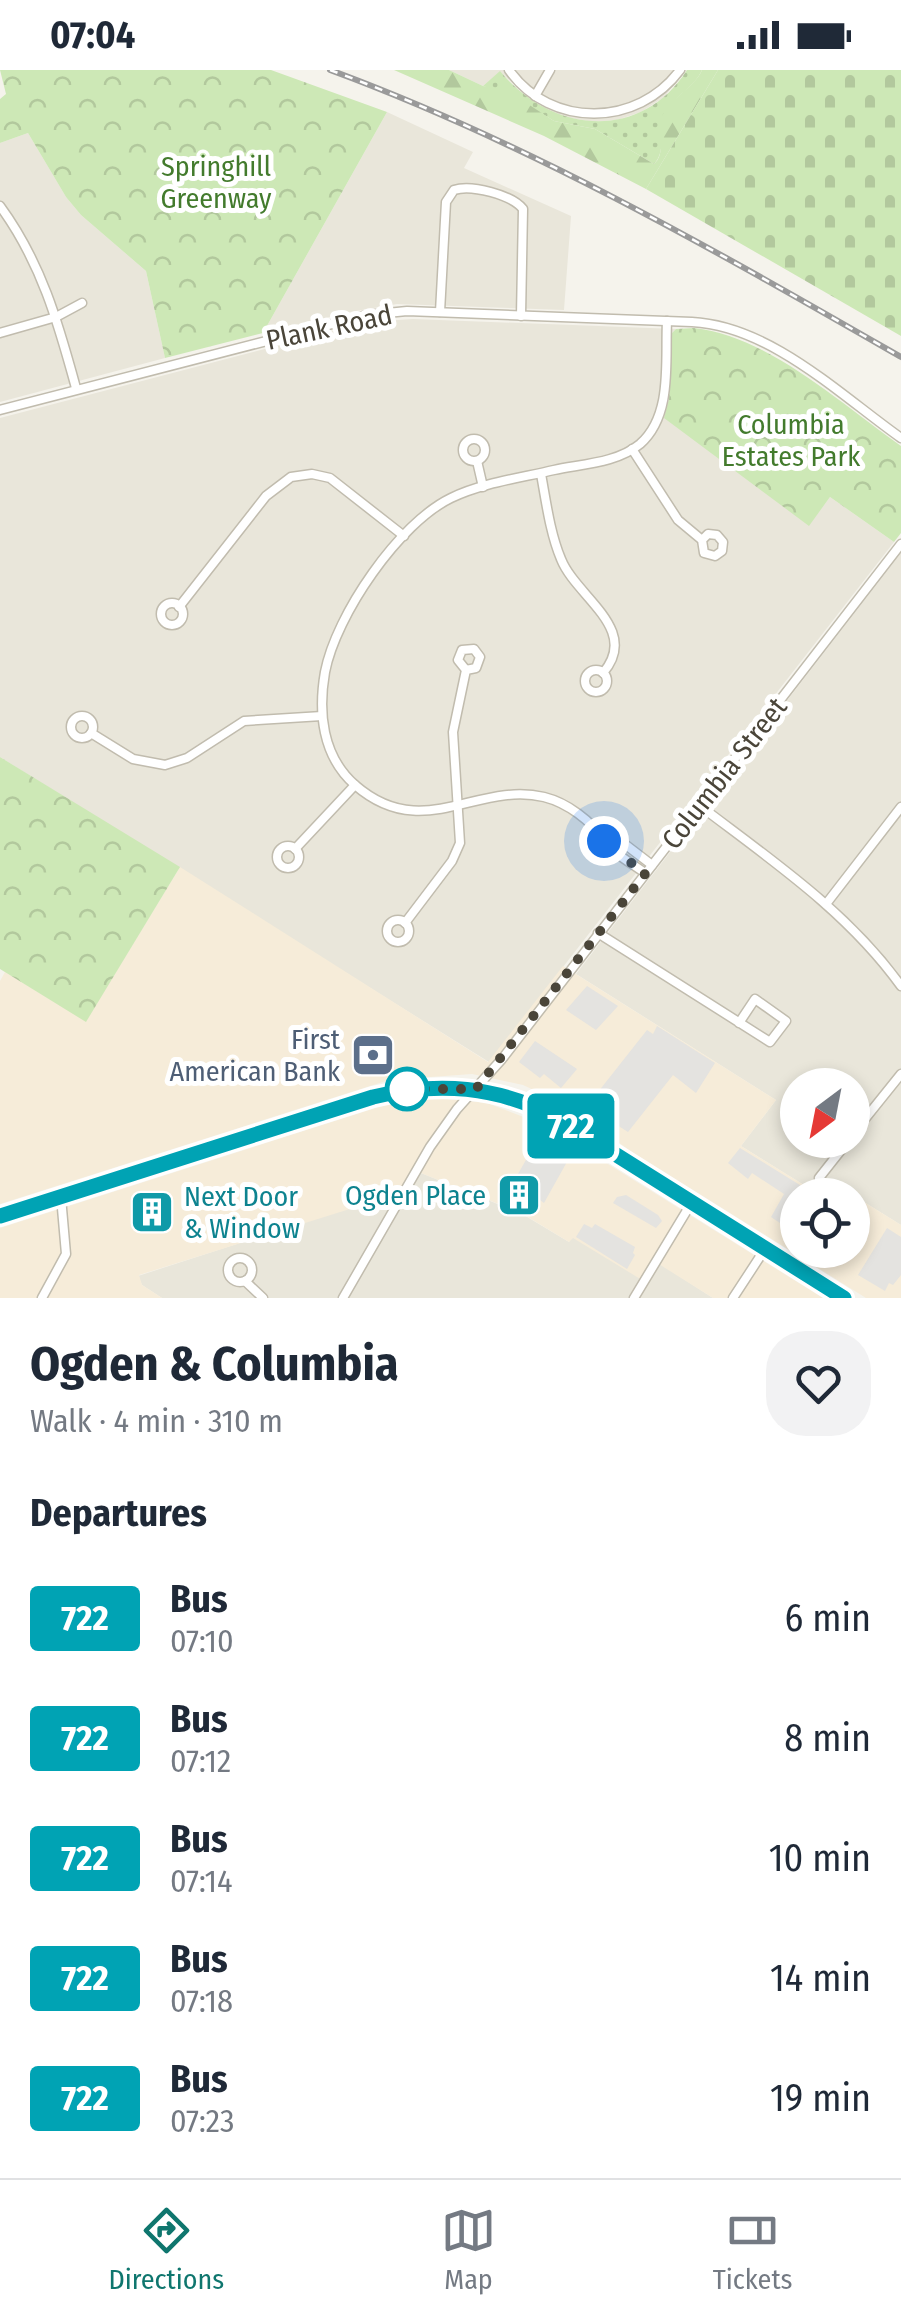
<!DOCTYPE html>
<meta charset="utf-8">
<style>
body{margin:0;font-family:"Fira Sans Condensed",sans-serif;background:#f2f2f3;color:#1f2937;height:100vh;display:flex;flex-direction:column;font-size:38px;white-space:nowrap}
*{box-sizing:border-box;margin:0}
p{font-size:32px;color:#747a83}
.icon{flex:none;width:55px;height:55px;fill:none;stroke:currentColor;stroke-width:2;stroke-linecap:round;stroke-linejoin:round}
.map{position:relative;height:1228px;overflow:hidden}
.details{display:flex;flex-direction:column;background:#fff;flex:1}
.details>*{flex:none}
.badge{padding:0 20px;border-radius:8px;font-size:35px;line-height:65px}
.needle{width:65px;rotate:212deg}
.tools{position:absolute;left:780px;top:998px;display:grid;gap:20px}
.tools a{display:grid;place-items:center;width:90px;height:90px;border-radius:50%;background:#fff;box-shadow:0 5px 15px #0003;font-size:50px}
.you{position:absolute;width:50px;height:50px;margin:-25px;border:8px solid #fff;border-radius:50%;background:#1a73e8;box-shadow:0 0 0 15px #1a73e833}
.map>.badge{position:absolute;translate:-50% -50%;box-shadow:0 0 0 5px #fff}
h2{padding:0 30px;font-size:38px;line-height:90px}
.round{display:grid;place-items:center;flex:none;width:105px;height:105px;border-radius:40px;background:#f2f2f3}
.head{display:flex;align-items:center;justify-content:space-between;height:170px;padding:0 30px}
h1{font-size:48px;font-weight:700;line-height:75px}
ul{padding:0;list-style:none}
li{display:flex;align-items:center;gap:30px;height:120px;padding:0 30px}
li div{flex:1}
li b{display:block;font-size:38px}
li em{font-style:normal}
li .badge{min-width:110px;font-weight:700;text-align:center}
.status{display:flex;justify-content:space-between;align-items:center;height:70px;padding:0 50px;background:#fff;direction:ltr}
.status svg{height:28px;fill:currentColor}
.tabs{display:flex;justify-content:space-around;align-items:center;height:140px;border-top:2px solid #e0e1e3;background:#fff;font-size:28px;color:#747a83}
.tabs a{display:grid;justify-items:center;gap:5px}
.tabs .on{color:#0f766e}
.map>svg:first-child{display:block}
.residential{fill:#e9e6da;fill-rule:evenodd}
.commercial{fill:#f6ecd9}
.grass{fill:url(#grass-dots)}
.forest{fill:url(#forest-firs)}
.cemetery{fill:url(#cemetery-stones)}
.park{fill:url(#park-crowns)}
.parking{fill:#e4e3e0}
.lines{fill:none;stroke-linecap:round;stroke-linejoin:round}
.minor-casing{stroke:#c1bcae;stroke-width:11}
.primary-casing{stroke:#e1ca6e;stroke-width:16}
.minor{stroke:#fff;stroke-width:8}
.primary{stroke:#fbea9f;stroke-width:12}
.rail-casing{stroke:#9a9a9a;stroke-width:6}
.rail{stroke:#fff;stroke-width:2.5;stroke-dasharray:8;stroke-linecap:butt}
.line-casing{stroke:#fff;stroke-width:22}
.line{stroke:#00a3b4;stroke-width:15}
.walk{stroke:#4a4539;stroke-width:10;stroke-dasharray:0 18}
.stop-dot{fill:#fff;stroke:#00a3b4;stroke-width:5}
.labels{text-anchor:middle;stroke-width:10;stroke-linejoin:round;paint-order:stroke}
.park-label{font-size:28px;fill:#437b2d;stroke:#fff}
.street-label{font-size:28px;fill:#4a4539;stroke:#fff}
.service-label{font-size:28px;fill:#4e5e75;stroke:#fff;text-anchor:end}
.culture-label{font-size:28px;fill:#0d838f;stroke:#fff;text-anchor:end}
</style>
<div class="status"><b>07:04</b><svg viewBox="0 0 49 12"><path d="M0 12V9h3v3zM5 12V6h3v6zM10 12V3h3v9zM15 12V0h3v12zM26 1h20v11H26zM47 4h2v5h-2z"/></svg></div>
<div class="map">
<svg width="901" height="1228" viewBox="0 0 901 1228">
<defs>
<pattern id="grass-dots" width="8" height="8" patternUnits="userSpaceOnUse" patternTransform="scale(2.5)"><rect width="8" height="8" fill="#cde8b6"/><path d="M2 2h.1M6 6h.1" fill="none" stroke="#b2c89d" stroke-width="1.8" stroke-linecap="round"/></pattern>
<pattern id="forest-firs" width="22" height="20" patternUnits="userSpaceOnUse" patternTransform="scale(2.5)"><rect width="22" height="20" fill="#cde8b6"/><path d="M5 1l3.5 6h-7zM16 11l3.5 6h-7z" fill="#b2c89d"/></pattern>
<pattern id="cemetery-stones" width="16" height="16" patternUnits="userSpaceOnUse" patternTransform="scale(2.5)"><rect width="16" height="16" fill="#cde8b6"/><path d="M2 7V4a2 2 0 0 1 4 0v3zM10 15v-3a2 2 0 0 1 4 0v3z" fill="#b2c89d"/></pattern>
<pattern id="park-crowns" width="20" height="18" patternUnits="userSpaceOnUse" patternTransform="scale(2.5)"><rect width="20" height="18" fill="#cde8b6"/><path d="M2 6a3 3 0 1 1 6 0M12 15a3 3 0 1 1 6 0" fill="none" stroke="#b2c89d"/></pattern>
</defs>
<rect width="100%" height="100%" fill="#f5f3ec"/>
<g class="residential">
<path d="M 449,0 L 687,0 L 663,28 L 641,42 L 617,50 L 593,52 L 564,47 L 534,33 L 500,2 L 483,16 Z"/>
<path d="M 387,42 L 473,82 L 464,98 L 571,146 L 564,240 L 397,234 L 350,242 L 263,263 Z"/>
<path d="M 28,63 L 66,127 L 81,145 L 146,201 L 165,288 L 0,332 L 0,73 Z"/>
<path d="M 413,249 L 676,259 L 672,263 L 668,337 L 809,455 L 830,427 L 894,472 L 489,992 L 0,687 L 0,348 L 368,252 Z"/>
<path d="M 901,483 L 901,1155 L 832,1112 L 820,1125 L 741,1076 L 776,1030 L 576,904 ZM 798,1015 L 852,1015 L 852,1070 L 798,1070 Z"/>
<path d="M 416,1101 L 500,1135 L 502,1132 L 569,1172 L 572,1167 L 654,1190 L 713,1228 L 162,1228 L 142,1215 L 138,1206 L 401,1121 Z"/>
</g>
<g class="commercial">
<path d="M 180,797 L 488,992 L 563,896 L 776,1030 L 741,1076 L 820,1125 L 798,1125 L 798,1180 L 852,1180 L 852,1125 L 821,1125 L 832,1112 L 901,1155 L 901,1228 L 866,1228 L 629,1080 L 568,1036 L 523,1015 L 472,1004 L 389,1010 L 0,1134 L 0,911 L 5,902 L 86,951 Z"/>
<path d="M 437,1028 L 487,1033 L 547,1056 L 823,1228 L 713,1228 L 654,1191 L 642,1210 L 573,1168 L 569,1172 L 503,1132 L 501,1135 L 416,1101 L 404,1122 L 139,1205 L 142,1215 L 162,1228 L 0,1228 L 0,1158 L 385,1035 Z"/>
</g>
<path class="grass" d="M 687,0 L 702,0 C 695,17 674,26 666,42 C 659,59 666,83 654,94 L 595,59 L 554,51 L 515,27 L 483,16 L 500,1 C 551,63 640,73 687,0 Z"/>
<path class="forest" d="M 394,0 L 449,0 L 483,16 L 508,21 L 554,51 L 595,59 L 654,94 C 667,82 656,65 661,49 C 667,29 694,19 702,0 L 718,0 L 646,119 L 544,66 Z"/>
<path class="cemetery" d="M 718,0 L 901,0 L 901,266 L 646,119 Z"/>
<g class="park">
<path d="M 0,0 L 271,0 L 387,42 L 263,263 L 165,288 L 146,201 L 81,145 L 66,127 L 28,63 L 0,73 L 0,29 L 6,24 Z"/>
<path d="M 694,258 C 768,266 841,334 901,376 L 901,463 L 894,472 L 830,427 L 809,456 L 664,348 L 669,329 L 672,263 L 676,259 Z"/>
<path d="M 0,687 L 180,797 L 86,952 L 0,899 Z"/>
</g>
<g class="parking">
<path d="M 587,916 L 618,936 L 596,960 L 566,940 Z"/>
<path d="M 657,956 L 715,993 L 696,1023 L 673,1005 L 628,1062 L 587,1036 L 647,960 L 653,964 Z"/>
<path d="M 535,971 L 577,999 L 561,1018 L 544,1004 L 540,1008 L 519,992 Z"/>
<path d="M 543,1072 L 550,1076 L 551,1082 L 561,1088 L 567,1087 L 568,1090 L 544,1133 L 514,1111 L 535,1074 Z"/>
<path d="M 740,1078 L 816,1125 L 798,1125 L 797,1154 L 792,1161 L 771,1147 L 784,1124 L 752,1103 L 748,1109 L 728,1093 Z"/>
<path d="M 626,1125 L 658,1145 L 662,1151 L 656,1158 L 613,1133 L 617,1127 Z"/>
<path d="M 584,1154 L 592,1158 L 595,1154 L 635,1177 L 633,1183 L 635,1185 L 627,1199 L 576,1167 Z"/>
<path d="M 887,1158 L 901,1167 L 901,1205 L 893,1215 L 889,1213 L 885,1221 L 858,1205 Z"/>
</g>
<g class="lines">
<g class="minor-casing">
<g id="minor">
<path d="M 509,0 C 551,59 638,57 680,0"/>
<path d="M 535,26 L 550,0"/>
<path d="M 0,136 C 41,192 58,252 76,318"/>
<path d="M 440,242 L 446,132 L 454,120 C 471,114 512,125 523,139 L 521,246"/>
<path d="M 0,263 L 56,247 L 82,233"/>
<path d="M 0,340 L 367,245 L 407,241 L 692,252 C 770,256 839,324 901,368"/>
<circle cx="474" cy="380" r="11"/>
<path d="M 632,379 L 678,450 L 702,470 L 704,483 L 715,486 L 722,481 L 723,472 L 717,465 L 708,464 L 702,470"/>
<path d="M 477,391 L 483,417"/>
<path d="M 541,404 C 546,431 550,463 561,489 C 576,527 641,559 603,603"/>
<circle cx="172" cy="544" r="11"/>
<path d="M 179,537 L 266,426 L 291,407 L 312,404 L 330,408 L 404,466"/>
<circle cx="596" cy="611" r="11"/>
<circle cx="82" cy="657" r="11"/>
<path d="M 91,663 L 133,689 L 165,695 L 187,688 L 244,651 L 322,646"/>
<path d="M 699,735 C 771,790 847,841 901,916"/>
<path d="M 601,763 L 609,762 L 652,795"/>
<circle cx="288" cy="787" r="11"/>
<path d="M 295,779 L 355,715"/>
<path d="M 645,803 C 633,794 612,783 604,770 C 591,751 568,733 544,727 C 476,711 423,774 355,715 C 322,686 318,642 325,602 C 336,545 399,453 451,428 C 482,413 520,408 554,400 C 582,394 617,393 640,374 C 673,345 665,291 667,251"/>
<path d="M 826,834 L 901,737"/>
<circle cx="398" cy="861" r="11"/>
<path d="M 405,853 L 452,791 L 460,773 L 453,662 L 466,600 L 458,590 L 462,580 L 474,579 L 480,587 L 476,598 L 466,600"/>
<path d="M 598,863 L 770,972 L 786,951 L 755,929 L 739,953"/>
<path d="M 852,1065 L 901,1004"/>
<path d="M 819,1108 L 849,1070"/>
<circle cx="240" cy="1200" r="12"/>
<path d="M 245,1211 L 263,1228"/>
<path d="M 42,1228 L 66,1184 L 61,1127"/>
<path d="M 343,1228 L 430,1077 L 457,1039 L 502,989 L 901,474"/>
<path d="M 634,1228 L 692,1132"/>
<path d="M 733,1228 L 765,1179"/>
</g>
</g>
<g class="primary-casing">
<path id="primary" d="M 0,1146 L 373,1027 C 437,1011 498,1015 557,1047 L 844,1228"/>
</g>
<use href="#minor" class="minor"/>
<use href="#primary" class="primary"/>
<g class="rail-casing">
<path id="rail" d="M 330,0 C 531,74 716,181 901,287"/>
</g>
<use href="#rail" class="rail"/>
</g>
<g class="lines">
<g class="line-casing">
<path id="line" d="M 0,1146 L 373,1027 C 438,1011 497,1016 556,1047 L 844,1228"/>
</g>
<use href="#line" class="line"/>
<path class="walk" d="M 407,1019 L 476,1019 L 645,804 L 604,771"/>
</g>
<defs>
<g id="bank-square" transform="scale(2.25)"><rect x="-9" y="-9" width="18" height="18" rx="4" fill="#5c6f8a" stroke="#fff"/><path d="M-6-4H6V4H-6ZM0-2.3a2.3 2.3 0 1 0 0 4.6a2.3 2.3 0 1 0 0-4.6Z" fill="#fff"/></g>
<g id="building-square" transform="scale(2.25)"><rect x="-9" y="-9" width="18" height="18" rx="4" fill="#0f9aa8" stroke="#fff"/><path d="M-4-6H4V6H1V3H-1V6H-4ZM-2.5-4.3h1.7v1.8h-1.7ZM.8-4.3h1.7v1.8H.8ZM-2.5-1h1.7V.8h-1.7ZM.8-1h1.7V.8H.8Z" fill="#fff"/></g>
</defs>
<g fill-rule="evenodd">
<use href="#bank-square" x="373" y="985"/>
<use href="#building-square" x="519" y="1125"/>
<use href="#building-square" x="152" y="1142"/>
</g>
<circle class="stop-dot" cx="407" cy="1019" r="20"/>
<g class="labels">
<g class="park-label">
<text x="216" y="106">Springhill<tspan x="216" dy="32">Greenway</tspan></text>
<text x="791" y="364">Columbia<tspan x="791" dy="32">Estates Park</tspan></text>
</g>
<g class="street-label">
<text transform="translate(329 257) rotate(-12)" y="10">Plank Road</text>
<text transform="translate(724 703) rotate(-52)" y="10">Columbia Street</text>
</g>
<g class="service-label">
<text x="340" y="979">First<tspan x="340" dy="32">American Bank</tspan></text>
</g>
<g class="culture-label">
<text x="486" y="1135">Ogden Place</text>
<text x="184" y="1136" text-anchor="start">Next Door<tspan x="184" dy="32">&amp; Window</tspan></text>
</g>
</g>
</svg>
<div class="tools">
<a><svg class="needle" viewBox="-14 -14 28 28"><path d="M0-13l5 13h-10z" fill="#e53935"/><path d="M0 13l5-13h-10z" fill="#747a83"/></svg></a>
<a><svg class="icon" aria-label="locate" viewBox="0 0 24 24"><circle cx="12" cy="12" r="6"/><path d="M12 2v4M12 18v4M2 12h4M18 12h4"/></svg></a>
</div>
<div class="you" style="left:604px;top:771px"></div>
<b class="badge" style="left:571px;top:1056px;background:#00a3b4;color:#fff">722</b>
</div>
<section class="details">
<div class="head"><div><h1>Ogden &amp; Columbia</h1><p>Walk · 4 min · 310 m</p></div><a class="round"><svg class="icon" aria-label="heart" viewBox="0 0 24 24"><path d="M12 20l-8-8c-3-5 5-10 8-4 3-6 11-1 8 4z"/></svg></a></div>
<h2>Departures</h2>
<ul>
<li><span class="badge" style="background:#00a3b4;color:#fff">722</span><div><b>Bus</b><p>07:10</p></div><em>6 min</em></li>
<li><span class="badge" style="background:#00a3b4;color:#fff">722</span><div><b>Bus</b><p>07:12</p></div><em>8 min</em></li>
<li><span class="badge" style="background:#00a3b4;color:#fff">722</span><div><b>Bus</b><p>07:14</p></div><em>10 min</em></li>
<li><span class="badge" style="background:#00a3b4;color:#fff">722</span><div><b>Bus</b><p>07:18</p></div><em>14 min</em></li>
<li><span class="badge" style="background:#00a3b4;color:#fff">722</span><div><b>Bus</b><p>07:23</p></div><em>19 min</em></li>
</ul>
</section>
<nav class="tabs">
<a class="on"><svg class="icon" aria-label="directions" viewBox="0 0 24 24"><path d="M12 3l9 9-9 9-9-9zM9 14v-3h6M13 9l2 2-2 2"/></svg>Directions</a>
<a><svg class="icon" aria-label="map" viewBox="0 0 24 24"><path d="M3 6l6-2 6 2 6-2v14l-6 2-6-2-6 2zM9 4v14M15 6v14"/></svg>Map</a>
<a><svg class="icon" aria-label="tickets" viewBox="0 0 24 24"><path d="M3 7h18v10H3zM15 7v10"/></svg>Tickets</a>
</nav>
